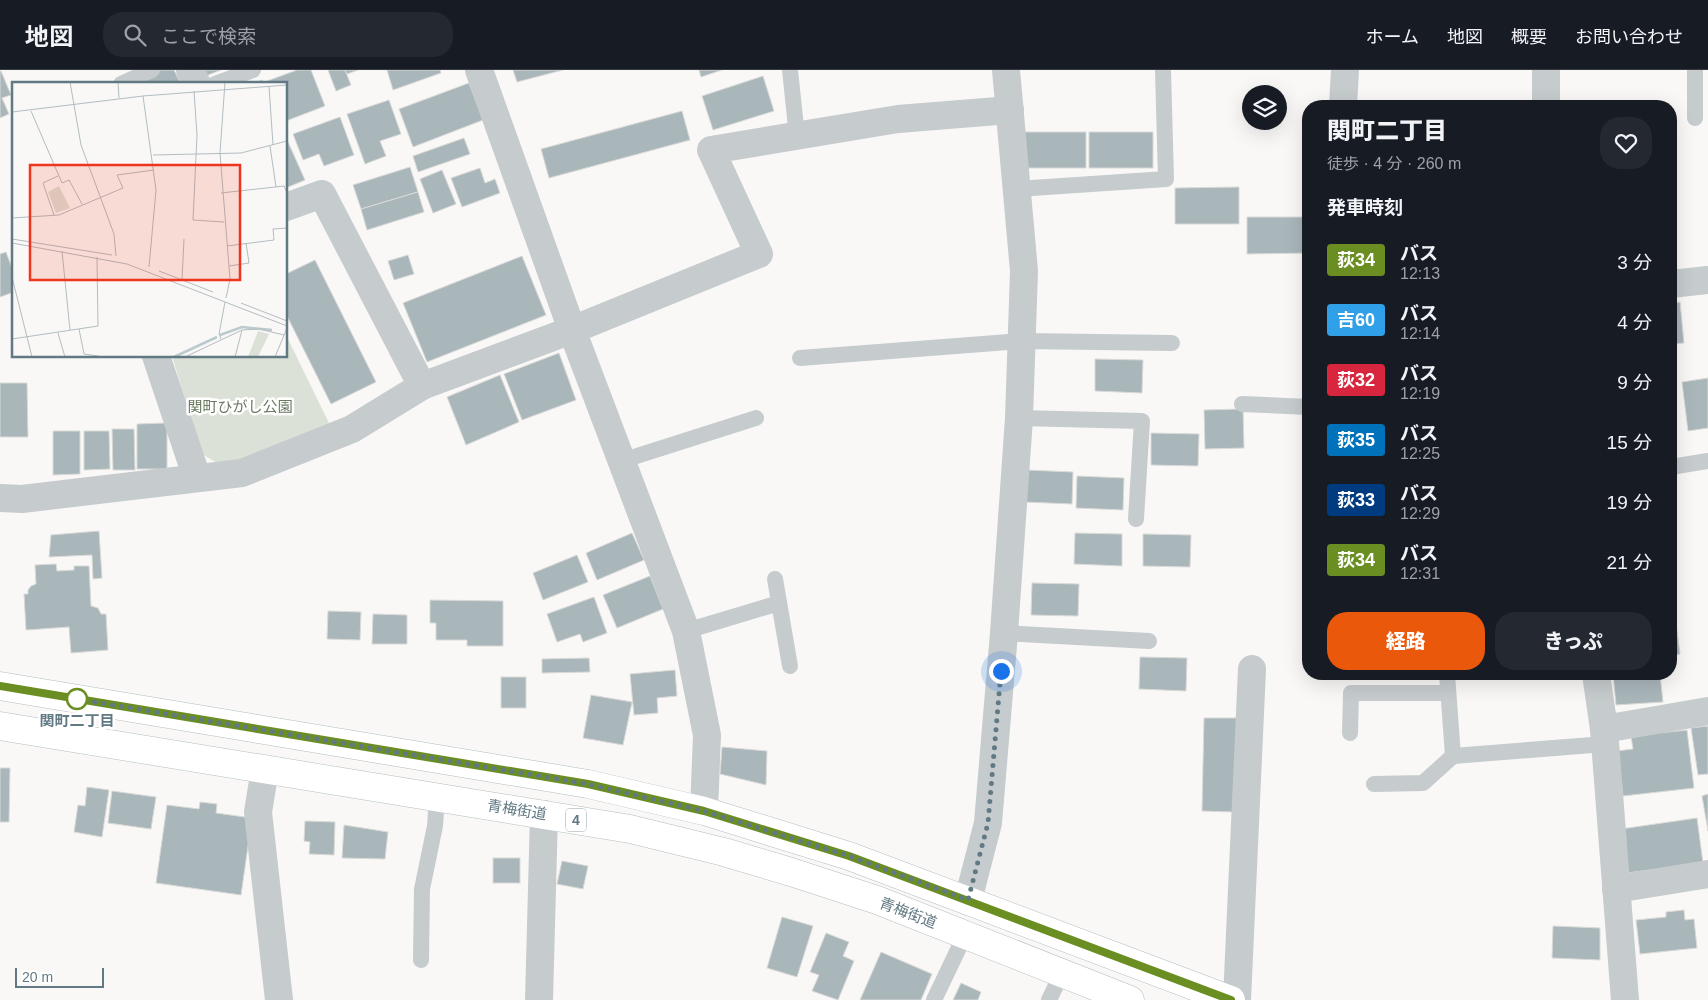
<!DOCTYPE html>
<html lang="ja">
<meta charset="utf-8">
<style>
body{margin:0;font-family:Helvetica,"Noto Sans JP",sans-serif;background:#242831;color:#f1f3f6;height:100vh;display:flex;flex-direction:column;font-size:19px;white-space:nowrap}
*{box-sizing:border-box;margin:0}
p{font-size:16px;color:#9ea1a6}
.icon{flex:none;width:28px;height:28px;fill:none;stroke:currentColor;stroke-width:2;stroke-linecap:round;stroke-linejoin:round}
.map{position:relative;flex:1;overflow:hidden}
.panel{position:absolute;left:1302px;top:30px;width:375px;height:580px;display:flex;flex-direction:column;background:#171b24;border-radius:20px;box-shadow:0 5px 20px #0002}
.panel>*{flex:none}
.badge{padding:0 10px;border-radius:4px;font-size:18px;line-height:32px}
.fabs{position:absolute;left:1242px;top:15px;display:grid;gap:10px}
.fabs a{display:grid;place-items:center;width:45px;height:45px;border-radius:50%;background:#171b24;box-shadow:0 5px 20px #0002;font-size:25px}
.scale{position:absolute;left:15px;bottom:12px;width:89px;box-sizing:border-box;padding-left:5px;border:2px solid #617983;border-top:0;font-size:14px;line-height:18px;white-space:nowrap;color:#617983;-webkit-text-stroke:4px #fff;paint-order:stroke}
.you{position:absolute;width:25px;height:25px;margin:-12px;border:4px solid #fff;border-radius:50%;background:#1a73e8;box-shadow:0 0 0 8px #1a73e833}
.map>.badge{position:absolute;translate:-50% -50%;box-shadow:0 0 0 2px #fff}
h2{padding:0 25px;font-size:19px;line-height:45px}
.round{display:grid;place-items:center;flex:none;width:52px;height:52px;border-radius:20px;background:#242831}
.head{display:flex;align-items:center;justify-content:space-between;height:85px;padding:0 25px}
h1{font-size:24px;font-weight:800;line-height:38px}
.primary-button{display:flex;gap:10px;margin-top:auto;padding:10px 25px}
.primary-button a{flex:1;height:58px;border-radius:20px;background:#ea580c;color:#fff;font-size:20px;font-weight:800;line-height:58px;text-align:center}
.primary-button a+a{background:#242831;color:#f1f3f6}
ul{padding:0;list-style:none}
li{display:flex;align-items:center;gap:15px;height:60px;padding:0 25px}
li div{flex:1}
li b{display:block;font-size:19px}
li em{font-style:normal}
li .badge{min-width:55px;font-weight:700;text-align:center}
header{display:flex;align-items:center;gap:30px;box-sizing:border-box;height:70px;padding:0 25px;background:#171b24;border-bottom:1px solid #363941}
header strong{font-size:24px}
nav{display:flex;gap:28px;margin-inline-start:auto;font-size:18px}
.search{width:350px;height:45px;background:#242831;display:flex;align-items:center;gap:12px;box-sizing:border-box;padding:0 18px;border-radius:20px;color:#9ea1a6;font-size:19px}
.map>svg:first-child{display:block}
.green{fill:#dbe1d6}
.building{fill:#a9b6ba;stroke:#dadad8}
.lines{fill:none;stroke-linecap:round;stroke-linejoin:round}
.primary-casing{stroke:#b6bdc0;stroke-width:29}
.lane{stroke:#c6cbce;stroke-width:16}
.street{stroke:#c6cbce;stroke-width:28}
.primary{stroke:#fff;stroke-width:28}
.line-casing{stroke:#fff;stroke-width:11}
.line{stroke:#6b8e23;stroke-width:8}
.walk{stroke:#617983;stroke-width:5;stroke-dasharray:0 9}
.stop-dot{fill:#fff;stroke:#6b8e23;stroke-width:2.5}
.labels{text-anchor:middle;stroke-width:5;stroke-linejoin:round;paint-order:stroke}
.shield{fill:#fff;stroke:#90a1a8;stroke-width:1}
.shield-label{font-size:14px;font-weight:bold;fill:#617983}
.park-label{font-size:15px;fill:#697a61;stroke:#fff}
.stop-label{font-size:15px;font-weight:bold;fill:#617983;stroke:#fff}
.street-label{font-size:15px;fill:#617983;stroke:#fff}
.inset-river{fill:none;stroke:#bbcbcd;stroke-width:2.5}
.inset-road{fill:none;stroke:#b3bdc1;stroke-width:1}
.view{fill:#f0351e;fill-opacity:0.15;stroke:#f0351e;stroke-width:2.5}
.inset-edge{fill:none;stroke:#617983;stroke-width:2.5}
</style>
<header>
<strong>地図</strong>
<div class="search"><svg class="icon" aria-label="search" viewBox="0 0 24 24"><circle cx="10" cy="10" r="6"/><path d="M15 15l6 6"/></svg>ここで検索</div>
<nav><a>ホーム</a><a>地図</a><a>概要</a><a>お問い合わせ</a></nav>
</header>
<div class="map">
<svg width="1708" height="930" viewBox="0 0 1708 930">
<rect width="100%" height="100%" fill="#f9f8f6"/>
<path class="green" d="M 286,265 L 329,353 L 245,389 L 217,393 L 202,384 L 172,286 L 286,286 Z"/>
<g class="building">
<path d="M 160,0 L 174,0 L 181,14 L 132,14 Z"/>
<path d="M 200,0 L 221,0 L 203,7 Z"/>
<path d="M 297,0 L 311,0 L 325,36 L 286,51 L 286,14 L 269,14 L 267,11 Z"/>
<path d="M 328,0 L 345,0 L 351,15 L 336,21 Z"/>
<path d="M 345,0 L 358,0 L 347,4 Z"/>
<path d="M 387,0 L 440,0 L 441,3 L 393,20 Z"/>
<path d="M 513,0 L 563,0 L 517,12 Z"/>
<path d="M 699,0 L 722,0 L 701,7 Z"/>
<path d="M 0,1 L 1,1 L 11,25 L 2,28 L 9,44 L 0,48 Z"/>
<path d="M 763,6 L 774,41 L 713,60 L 702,26 Z"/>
<path d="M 262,10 L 264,14 L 252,14 Z"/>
<path d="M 469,13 L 483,50 L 413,77 L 399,39 Z"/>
<path d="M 389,30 L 401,64 L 380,71 L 386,86 L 365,94 L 347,44 Z"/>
<path d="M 682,41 L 690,70 L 549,108 L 541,79 Z"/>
<path d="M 340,47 L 354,85 L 324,96 L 319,84 L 303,90 L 293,64 Z"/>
<rect x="1022" y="62" width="64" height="36"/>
<rect x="1089" y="62" width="64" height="36"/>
<path d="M 464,68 L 470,84 L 418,102 L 413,86 Z"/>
<path d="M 288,72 L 305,110 L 286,118 L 286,73 Z"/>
<path d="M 410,97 L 418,122 L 361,139 L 353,115 Z"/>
<path d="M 480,98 L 485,113 L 495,109 L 500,123 L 462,137 L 451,108 Z"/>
<path d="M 442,100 L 456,134 L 433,143 L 420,109 Z"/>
<path d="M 1239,117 L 1239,154 L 1175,154 L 1175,118 Z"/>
<path d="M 418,122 L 424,142 L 367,160 L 361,139 Z"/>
<path d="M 1247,147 L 1309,147 L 1309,183 L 1247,184 Z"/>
<path d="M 6,182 L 14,203 L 14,222 L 0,227 L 0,184 Z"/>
<path d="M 408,185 L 414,204 L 394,210 L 388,191 Z"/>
<path d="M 522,186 L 546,245 L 427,292 L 403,233 Z"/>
<path d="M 315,190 L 376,312 L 331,334 L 286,244 L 286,204 Z"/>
<path d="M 1680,232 L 1684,273 L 1671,274 L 1671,233 Z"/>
<path d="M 559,283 L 576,330 L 522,350 L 504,304 Z"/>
<path d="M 1095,289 L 1143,290 L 1142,323 L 1095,321 Z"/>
<path d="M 500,305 L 519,352 L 466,375 L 447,327 Z"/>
<path d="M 1708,308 L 1708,358 L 1688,361 L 1682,312 Z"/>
<path d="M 0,313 L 27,313 L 28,367 L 0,367 Z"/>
<path d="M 1671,328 L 1674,354 L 1671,355 Z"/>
<path d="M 1243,339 L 1244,378 L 1205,379 L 1204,340 Z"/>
<path d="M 167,353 L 167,399 L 137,399 L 137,354 Z"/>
<path d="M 112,359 L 134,359 L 135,400 L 113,400 Z"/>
<path d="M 53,361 L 80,361 L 80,404 L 53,405 Z"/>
<path d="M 84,361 L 109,361 L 110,399 L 84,400 Z"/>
<path d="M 1151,363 L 1199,364 L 1198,396 L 1151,395 Z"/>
<path d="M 1026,400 L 1073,402 L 1072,434 L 1025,432 Z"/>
<path d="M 1077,406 L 1124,408 L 1123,440 L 1076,438 Z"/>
<path d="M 99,461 L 102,508 L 93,509 L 92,485 L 49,487 L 51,465 Z"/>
<path d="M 632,463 L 644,490 L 597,510 L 586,483 Z"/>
<path d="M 1075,463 L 1122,464 L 1122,496 L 1074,494 Z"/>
<path d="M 1143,464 L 1191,465 L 1190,497 L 1143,496 Z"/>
<path d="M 577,485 L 588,512 L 543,530 L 533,503 Z"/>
<path d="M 56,494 L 57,501 L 74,500 L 74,496 L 89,496 L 91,536 L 98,538 L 101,544 L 106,544 L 108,580 L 71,583 L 69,557 L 26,560 L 24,524 L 28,524 L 28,520 L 31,516 L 36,514 L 35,495 Z"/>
<path d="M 650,506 L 663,539 L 617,558 L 603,525 Z"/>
<path d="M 1032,513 L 1079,514 L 1078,546 L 1031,545 Z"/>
<path d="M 594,527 L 607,563 L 583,572 L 580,564 L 557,572 L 547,544 Z"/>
<path d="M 430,530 L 503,531 L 503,576 L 467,576 L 467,570 L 436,570 L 436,553 L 430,553 Z"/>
<path d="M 1671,538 L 1674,538 L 1680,584 L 1671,586 Z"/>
<path d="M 328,541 L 361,542 L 360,570 L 327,569 Z"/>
<path d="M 373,544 L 407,545 L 407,574 L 372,574 Z"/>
<path d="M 1140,587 L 1187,588 L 1186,621 L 1139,619 Z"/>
<path d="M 589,588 L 590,602 L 542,603 L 542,589 Z"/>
<path d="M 675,600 L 677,626 L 657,628 L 658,643 L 634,645 L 630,604 Z"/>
<path d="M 1613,604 L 1660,604 L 1663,632 L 1616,635 Z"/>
<rect x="501" y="607" width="25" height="31"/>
<path d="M 591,625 L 632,632 L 623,675 L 583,668 Z"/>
<path d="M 1204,648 L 1237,648 L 1234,742 L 1202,741 Z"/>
<path d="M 1708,656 L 1708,704 L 1698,705 L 1691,658 Z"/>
<path d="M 1687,660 L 1694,718 L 1623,726 L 1617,681 L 1633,679 L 1631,666 Z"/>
<path d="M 722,677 L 767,681 L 766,715 L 720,704 Z"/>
<path d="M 0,698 L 10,698 L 9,752 L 0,752 Z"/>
<path d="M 87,717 L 109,720 L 102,767 L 74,762 L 78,735 L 85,736 Z"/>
<path d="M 112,721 L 156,727 L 151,759 L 108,753 Z"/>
<path d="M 1708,724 L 1708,761 L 1702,726 Z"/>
<path d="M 200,732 L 217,734 L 216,743 L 252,748 L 241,825 L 156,813 L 167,735 L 199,739 Z"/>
<path d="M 1697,748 L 1703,793 L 1627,803 L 1621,759 Z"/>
<path d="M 305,751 L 335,752 L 334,785 L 309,784 L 310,772 L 304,771 Z"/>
<path d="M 344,755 L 388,762 L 385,789 L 342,788 Z"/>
<rect x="493" y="788" width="27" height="25"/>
<path d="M 562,791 L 588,796 L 583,819 L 557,814 Z"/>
<path d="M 1684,840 L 1685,850 L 1694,849 L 1697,878 L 1640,884 L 1636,850 L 1666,847 L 1666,842 Z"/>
<path d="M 782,847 L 813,856 L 797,907 L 767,898 Z"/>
<path d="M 1553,856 L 1600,858 L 1600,890 L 1552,888 Z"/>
<path d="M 826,863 L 849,872 L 843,886 L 854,891 L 838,930 L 812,921 L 819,905 L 810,902 Z"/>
<path d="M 881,882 L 932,904 L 921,930 L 860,930 Z"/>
<path d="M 961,913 L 981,922 L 978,930 L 953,930 Z"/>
</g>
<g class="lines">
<g class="primary-casing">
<g id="primary">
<path d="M 0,616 L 588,714 L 704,741 L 849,786 L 1231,930"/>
<path d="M 0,656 L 630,759 L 724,782 L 791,802 L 877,830 L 1130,930"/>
</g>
</g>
<g class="lane">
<path d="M 790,0 L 797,67"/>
<path d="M 1695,0 L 1695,48"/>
<path d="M 121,14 L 152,0"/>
<path d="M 215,14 L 253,0"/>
<path d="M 1017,119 L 1166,109 L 1163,0"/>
<path d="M 800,288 L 1022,271 L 1172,273"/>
<path d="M 1242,334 L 1309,337"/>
<path d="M 1019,348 L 1142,351 L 1136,449"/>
<path d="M 621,391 L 756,348"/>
<path d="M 1671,397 L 1708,391"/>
<path d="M 775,509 L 790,596"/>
<path d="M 686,561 L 779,533"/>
<path d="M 1004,563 L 1149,571"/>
<path d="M 1447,604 L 1453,686 L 1605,674"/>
<path d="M 1350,663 L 1351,623 L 1448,623"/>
<path d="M 1374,714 L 1423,713 L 1453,686"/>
<path d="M 421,890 L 422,819 L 435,756 L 437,727"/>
<path d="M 934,930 L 965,865"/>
<path d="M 1049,930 L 1062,903"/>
</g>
<g class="street">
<path d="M 190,0 L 197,14"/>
<path d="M 479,0 L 572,260 L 686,561 L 707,665 L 704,741"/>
<path d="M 1546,0 L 1546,36"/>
<path d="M 1343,36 L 1345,0"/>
<path d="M 286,137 L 322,124 L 422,316"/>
<path d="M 1671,214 L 1708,210"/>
<path d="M 156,286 L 197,408"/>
<path d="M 0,428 L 22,429 L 242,403 L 352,359 L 422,316 L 572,260 L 759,184 L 711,80 L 898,49 L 1010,40"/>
<path d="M 1596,604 L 1604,659 L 1625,930"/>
<path d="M 1604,659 L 1708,641"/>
<path d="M 265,699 L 258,742 L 279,930"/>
<path d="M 1616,819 L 1708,804"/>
<path d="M 968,830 L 988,753 L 1004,563 L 1019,348 L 1024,201 L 1006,0"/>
<path d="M 539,930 L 544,744"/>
<path d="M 1237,930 L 1252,599"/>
</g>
<use href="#primary" class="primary"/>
</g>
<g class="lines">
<g class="line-casing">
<path id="line" d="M 0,616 L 588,714 L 704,741 L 849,786 L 1231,930"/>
</g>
<use href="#line" class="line"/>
<path class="walk" d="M 77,629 L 588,714 L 704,741 L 849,786 L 968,830 L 988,753 L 1001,601"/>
</g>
<circle class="stop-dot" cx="77" cy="629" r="10"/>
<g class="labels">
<rect class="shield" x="566" y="738.5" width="20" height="23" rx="4"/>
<g class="shield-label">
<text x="576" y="755">4</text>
</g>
<g class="park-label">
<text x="240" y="342">関町ひがし公園</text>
</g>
<g class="stop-label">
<text x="77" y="656">関町二丁目</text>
</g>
<g class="street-label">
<text transform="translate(517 740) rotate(9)" y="5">青梅街道</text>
<text transform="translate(908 843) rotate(21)" y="5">青梅街道</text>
</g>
</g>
<g transform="translate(12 12)">
<rect width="275" height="275" fill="#f9f8f6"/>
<path d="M 47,104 L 58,126 L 44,131 L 36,110 ZM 246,249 L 257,252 L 246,275 L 236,275 Z" fill="#dbe1d6"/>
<path class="inset-river" d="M 208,253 L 230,245 L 260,248M 162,275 L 205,255"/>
<path class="inset-road" d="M 58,0 L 69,63 L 102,152 L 104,174M 106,0 L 107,16M 213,0 L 208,71 L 218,197 L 214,216M 257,4 L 261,63M 182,9 L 185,53 L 181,138 L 212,140M 131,14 L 144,108 L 137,185M 19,29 L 50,101 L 57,98 L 70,122M 0,30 L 131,14 L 275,3M 258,64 L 264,105M 141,73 L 229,71 L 275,59M 209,111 L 272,104 L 275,111M 42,133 L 31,101 L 46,94M 0,136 L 47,133 L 111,106 L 105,93 L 142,88M 0,157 L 100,173M 0,161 L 115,182 L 275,244M 215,164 L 262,158 L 261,147 L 275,146M 50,169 L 58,248M 217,184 L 237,181 L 234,161M 147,189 L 201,210M 0,195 L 20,275M 170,198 L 172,157M 229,221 L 275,239M 67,247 L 72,272 L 92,275M 46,251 L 53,275M 0,257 L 86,244 L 85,175M 209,257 L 207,252 L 213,220M 173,275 L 230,248 L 247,247 L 272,253M 223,275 L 230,248M 263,275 L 275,246"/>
<path class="view" d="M 18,83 L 228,83 L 228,198 L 18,198 Z"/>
<rect width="275" height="275" class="inset-edge"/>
</g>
</svg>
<div class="fabs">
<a><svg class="icon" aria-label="layers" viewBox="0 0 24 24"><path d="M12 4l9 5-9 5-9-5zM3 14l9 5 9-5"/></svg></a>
</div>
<div class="scale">20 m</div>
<div class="you" style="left:1001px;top:601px"></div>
<section class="panel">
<div class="head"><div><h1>関町二丁目</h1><p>徒歩 · 4 分 · 260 m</p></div><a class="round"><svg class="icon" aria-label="heart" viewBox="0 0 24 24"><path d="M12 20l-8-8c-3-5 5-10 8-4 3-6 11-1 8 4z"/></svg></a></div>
<h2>発車時刻</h2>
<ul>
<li><span class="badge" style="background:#6b8e23;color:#fff">荻34</span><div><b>バス</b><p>12:13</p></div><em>3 分</em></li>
<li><span class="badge" style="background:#30a0e9;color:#fff">吉60</span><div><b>バス</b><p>12:14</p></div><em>4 分</em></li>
<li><span class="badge" style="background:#d7263d;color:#fff">荻32</span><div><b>バス</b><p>12:19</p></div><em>9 分</em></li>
<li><span class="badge" style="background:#0072bc;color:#fff">荻35</span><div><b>バス</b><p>12:25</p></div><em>15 分</em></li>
<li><span class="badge" style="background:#003b80;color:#fff">荻33</span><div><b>バス</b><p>12:29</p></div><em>19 分</em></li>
<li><span class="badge" style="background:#6b8e23;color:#fff">荻34</span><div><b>バス</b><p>12:31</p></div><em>21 分</em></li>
</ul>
<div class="primary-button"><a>経路</a><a>きっぷ</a></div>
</section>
</div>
